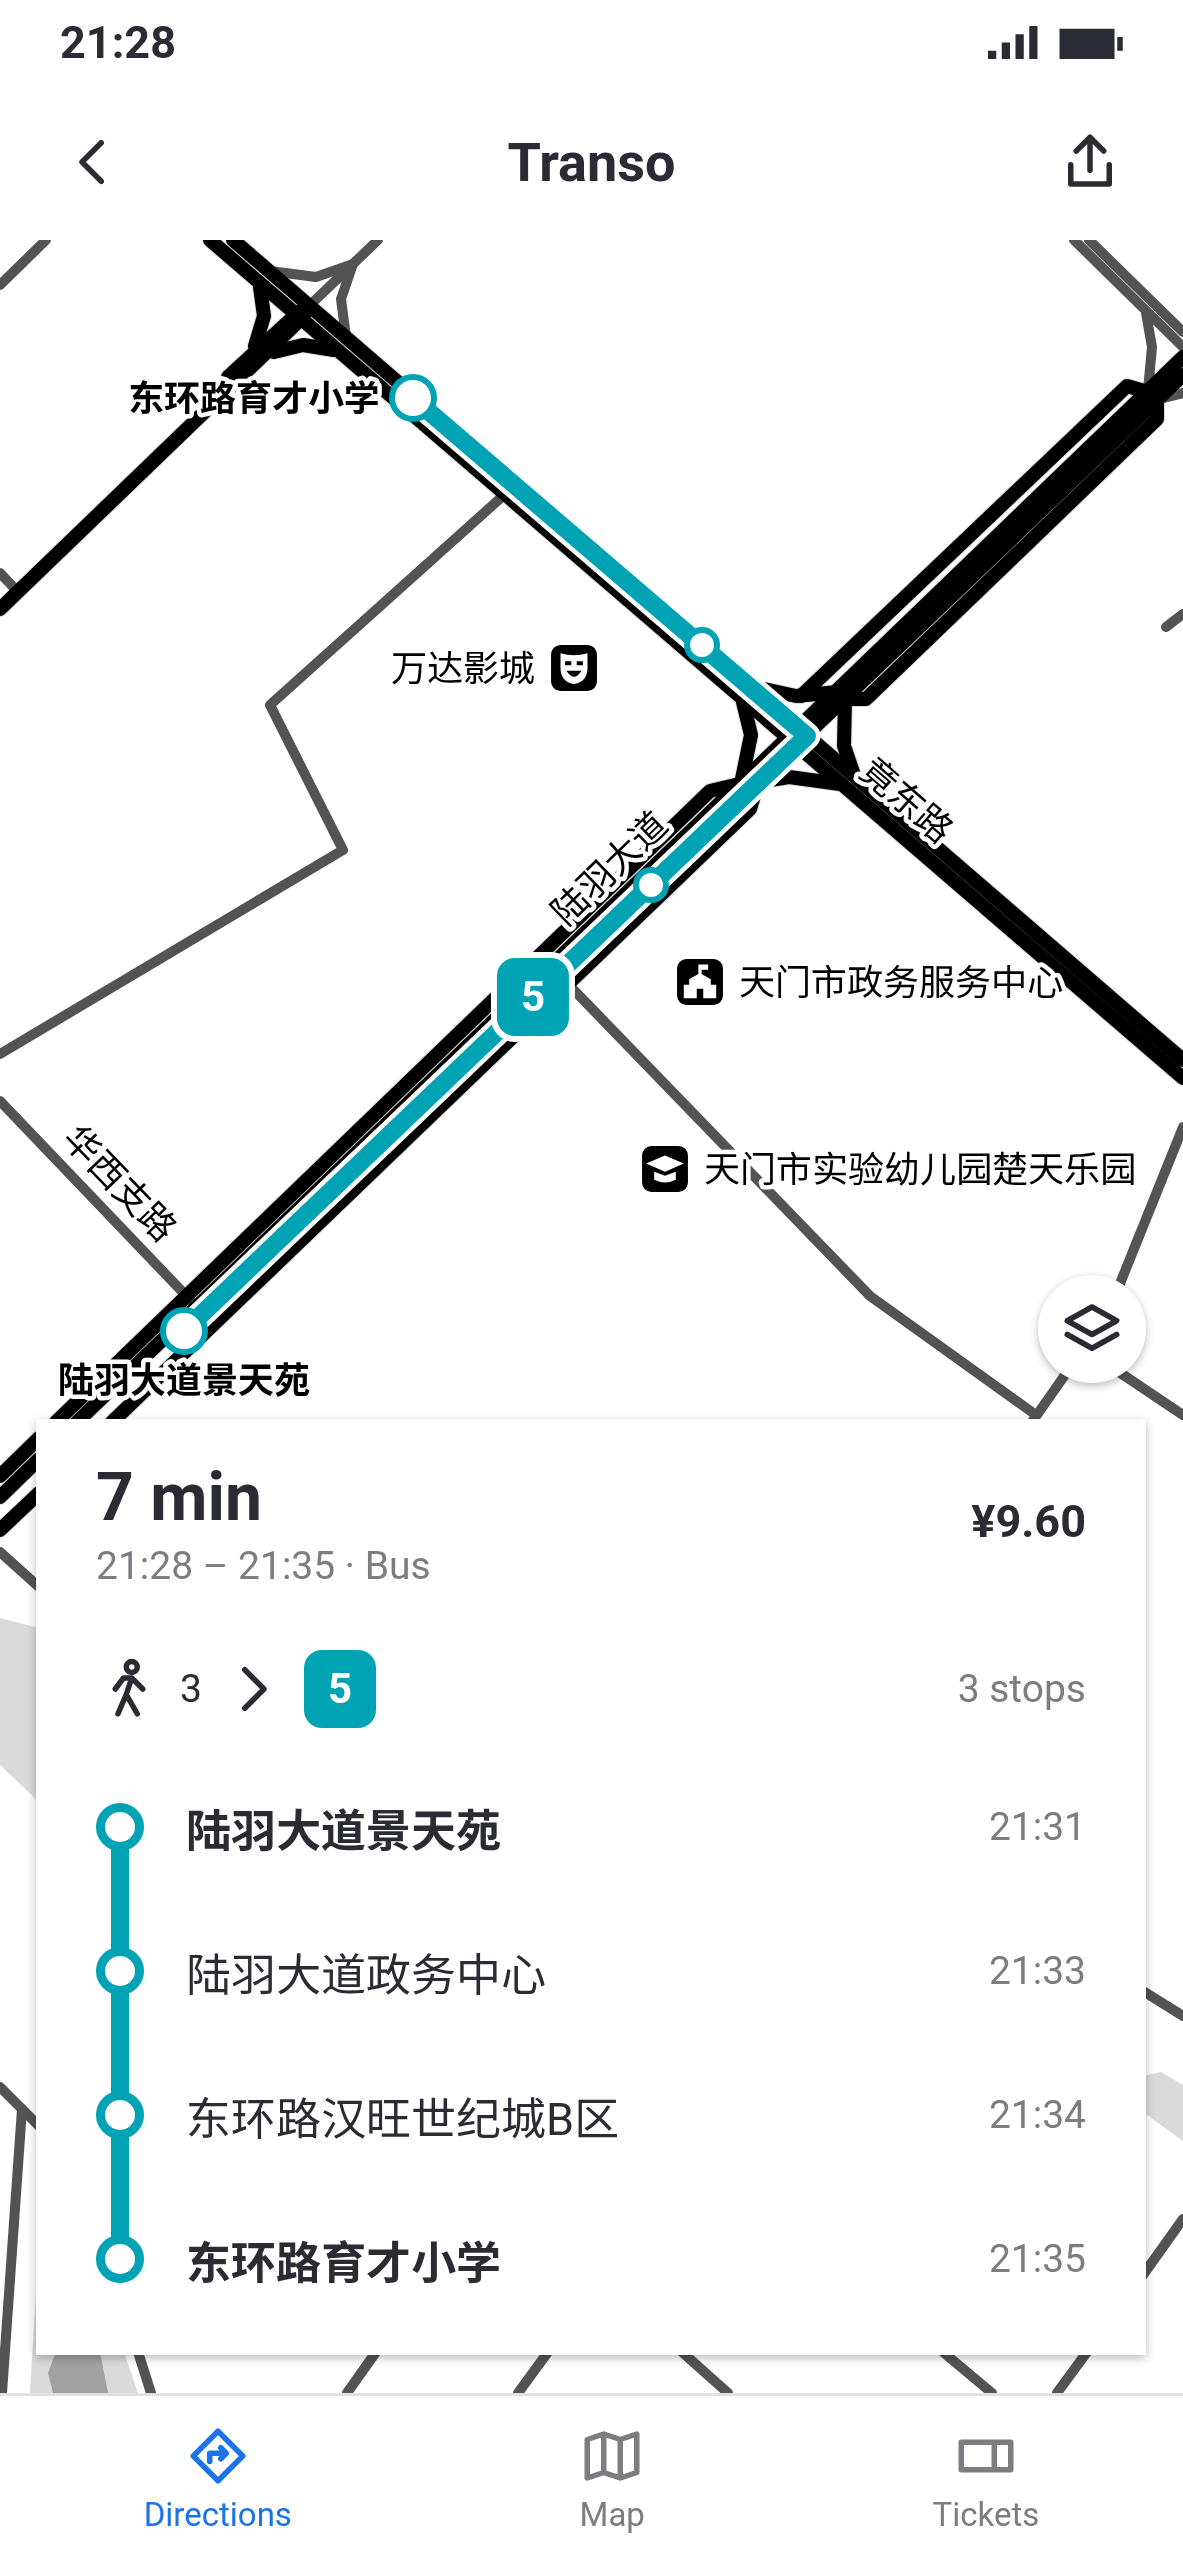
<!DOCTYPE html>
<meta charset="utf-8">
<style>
body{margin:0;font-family:Roboto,"Noto Sans SC",sans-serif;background:#f2f2f3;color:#2b2b33;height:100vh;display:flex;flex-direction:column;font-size:45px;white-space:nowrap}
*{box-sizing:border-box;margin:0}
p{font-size:39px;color:#7c7c81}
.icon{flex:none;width:66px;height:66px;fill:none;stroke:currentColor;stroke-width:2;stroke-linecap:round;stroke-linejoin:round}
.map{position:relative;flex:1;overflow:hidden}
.details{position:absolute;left:36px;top:1179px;width:1110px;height:936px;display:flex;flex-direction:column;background:#fff;border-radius:0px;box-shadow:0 3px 9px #0004}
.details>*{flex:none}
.badge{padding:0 24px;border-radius:18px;font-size:42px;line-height:78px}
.fabs{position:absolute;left:1038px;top:1035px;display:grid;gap:24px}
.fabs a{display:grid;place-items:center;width:108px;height:108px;border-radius:50%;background:#fff;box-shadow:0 3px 9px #0004;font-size:60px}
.map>.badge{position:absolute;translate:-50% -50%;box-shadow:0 0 0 6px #fff}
.legs{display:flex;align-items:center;gap:18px;height:132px;padding:0 60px;font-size:39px}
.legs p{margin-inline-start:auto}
.headline{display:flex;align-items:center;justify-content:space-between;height:204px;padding:0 60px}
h1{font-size:66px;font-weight:700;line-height:90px}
ul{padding:0 60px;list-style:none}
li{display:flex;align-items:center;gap:42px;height:144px;font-size:45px}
li i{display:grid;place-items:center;width:18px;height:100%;margin:0 15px;background:currentColor}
li i::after{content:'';width:30px;height:30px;margin:-15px;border:9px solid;border-radius:50%;background:#fff}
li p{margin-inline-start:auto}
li:first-child i{background:linear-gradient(#0000 50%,currentColor 0)}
li:last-child i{background:linear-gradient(currentColor 50%,#0000 0)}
.status{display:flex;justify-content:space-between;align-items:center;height:84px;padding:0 60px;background:#fff;direction:ltr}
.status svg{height:33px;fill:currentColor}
header{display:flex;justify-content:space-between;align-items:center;height:156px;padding:0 60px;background:#fff;font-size:54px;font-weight:700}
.dock{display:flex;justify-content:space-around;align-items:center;height:168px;border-top:3px solid #e1e1e2;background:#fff;font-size:33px;color:#7c7c81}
.dock a{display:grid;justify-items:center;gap:6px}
.dock .on{color:#1a73e8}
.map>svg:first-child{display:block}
.green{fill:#dadada}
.water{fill:#a1a1a1}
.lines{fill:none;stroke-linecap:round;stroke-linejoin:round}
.major-casing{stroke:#dbdbdb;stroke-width:16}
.minor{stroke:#535353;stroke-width:10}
.major{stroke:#000;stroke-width:14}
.line-1-casing{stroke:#fff;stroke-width:27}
.line-1{stroke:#00a3b4;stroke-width:18}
.stop-1-dot{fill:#fff;stroke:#00a3b4;stroke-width:6}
.labels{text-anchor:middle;stroke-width:9;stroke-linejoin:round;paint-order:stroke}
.stop-label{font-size:36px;font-weight:bold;fill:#000;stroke:#fff;text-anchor:end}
.poi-label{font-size:36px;fill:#000;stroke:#fff;text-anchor:start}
.street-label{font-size:36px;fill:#000;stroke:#fff}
</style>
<div class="status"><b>21:28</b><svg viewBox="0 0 49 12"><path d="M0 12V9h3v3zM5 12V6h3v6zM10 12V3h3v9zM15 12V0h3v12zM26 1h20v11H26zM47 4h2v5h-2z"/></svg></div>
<header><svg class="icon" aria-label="back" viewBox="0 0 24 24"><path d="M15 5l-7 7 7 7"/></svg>Transo<svg class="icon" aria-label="share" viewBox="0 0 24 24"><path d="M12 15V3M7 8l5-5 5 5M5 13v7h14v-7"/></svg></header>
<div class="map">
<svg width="1183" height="2153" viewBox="0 0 1183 2153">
<rect width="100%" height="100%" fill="#fff"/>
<g class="green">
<path d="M 0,1378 L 39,1388 L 39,1562 L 0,1525 Z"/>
<path d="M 1161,1832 L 1183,1845 L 1183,1901 L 1143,1872 L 1143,1836 Z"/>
<path d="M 39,2000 L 39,2112 L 124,2112 L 138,2153 L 30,2153 Z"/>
</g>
<path class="water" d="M 56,2112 L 100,2112 L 108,2153 L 53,2153 L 48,2133 Z"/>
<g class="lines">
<g class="major-casing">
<g id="major">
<path d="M 210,0 L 1183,838"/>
<path d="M 233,0 L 1183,820"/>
<path d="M 255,106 L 264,76 L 260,47"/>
<path d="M 274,112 L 303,105 L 334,110"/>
<path d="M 228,137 L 300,71"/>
<path d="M 0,369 L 304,76"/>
<path d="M 754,447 L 796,456 L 837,452"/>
<path d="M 801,456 L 1127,146 L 1148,152"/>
<path d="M 853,532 L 844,506 L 845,459 L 866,459 L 1157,179 L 1157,160"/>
<path d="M 742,539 L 751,495 L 743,462"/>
<path d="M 367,915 L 1183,135"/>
<path d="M 56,1182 L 710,551 L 735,545"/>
<path d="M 77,1182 L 1183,117"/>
<path d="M 112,1182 L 750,569 L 758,542 L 789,537 L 840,544"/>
<path d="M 0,1236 L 39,1198"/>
<path d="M 0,1257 L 39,1219"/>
<path d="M 0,1290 L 39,1253"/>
</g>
</g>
<g class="minor">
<path d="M 1074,0 L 1183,107"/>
<path d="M 1089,0 L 1183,92"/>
<path d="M 270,31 L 316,37 L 353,24 L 341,59 L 346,97"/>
<path d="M 0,45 L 46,0"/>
<path d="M 309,66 L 378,0"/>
<path d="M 1146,73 L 1152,107 L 1148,150"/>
<path d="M 1160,159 L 1183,153"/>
<path d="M 0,333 L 18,352"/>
<path d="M 1166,387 L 1183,374"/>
<path d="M 568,744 L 870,1056 L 1036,1175"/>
<path d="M 0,814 L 343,610 L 270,465 L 504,255"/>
<path d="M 0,861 L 196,1066"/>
<path d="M 1115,1056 L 1183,887"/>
<path d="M 1104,1122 L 1183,1175"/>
<path d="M 1032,1182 L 1074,1122"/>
<path d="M 0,1312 L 39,1347"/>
<path d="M 1143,1751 L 1183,1776"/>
<path d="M 0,1847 L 39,1886"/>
<path d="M 1143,2035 L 1183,1979"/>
<path d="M 138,2112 L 151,2153"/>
<path d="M 682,2112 L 728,2153"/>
<path d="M 943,2112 L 992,2153"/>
<path d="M 2,2153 L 22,1869"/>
<path d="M 347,2153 L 376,2112"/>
<path d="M 518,2153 L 548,2112"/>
<path d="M 1057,2153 L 1087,2112"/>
</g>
<use href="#major" class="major"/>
</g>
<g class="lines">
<g class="line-1-casing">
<path id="line-1" d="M 184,1091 L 807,496 L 413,158"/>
</g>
<use href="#line-1" class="line-1"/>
</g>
<defs>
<g id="theatre-square" transform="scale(2.7)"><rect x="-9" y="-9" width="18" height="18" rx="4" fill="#000" stroke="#fff"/><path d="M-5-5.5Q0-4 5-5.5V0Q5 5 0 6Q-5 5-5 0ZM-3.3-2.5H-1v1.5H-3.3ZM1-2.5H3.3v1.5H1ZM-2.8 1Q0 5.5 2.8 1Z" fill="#fff"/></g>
<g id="civic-square" transform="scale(2.7)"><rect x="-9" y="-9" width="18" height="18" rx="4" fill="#000" stroke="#fff"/><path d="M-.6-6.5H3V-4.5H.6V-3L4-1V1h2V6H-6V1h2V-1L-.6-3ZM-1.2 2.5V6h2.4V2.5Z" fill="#fff"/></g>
<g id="school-square" transform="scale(2.7)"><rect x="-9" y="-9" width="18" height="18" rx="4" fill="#000" stroke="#fff"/><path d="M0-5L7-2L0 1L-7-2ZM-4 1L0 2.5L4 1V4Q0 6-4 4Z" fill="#fff"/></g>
</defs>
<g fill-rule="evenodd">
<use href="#theatre-square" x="574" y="428"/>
<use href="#civic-square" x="700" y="742"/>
<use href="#school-square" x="665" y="929"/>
</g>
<g class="stop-1-dot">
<circle cx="413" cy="158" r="21"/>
<circle cx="702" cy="405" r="15"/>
<circle cx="651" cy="645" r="15"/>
<circle cx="184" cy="1091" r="21"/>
</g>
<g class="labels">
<g class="stop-label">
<text x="380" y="171">东环路育才小学</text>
<text x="184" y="1153" text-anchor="middle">陆羽大道景天苑</text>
</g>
<g class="poi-label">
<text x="535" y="441" text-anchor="end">万达影城</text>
<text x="739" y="755">天门市政务服务中心</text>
<text x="704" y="942">天门市实验幼儿园楚天乐园</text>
</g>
<g class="street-label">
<text transform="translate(907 560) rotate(41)" y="13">竟东路</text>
<text transform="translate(609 628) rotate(-44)" y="13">陆羽大道</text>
<text transform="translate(120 943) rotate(46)" y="13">华西支路</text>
</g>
</g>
</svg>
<div class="fabs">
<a><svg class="icon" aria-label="layers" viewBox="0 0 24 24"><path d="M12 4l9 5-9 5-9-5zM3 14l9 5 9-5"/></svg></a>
</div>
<b class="badge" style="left:533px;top:757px;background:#00a3b4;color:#fff">5</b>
<section class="details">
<div class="headline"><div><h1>7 min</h1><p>21:28 – 21:35 · Bus</p></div><b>¥9.60</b></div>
<div class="legs"><svg class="icon" aria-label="walk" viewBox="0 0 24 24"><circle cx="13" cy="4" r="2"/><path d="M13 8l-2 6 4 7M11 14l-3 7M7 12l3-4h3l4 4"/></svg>3<svg class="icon" aria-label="forward" viewBox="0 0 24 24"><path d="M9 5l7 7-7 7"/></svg><b class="badge" style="background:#00a3b4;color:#fff">5</b><p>3 stops</p></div>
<ul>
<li><i style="color:#00a3b4"></i><b>陆羽大道景天苑</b><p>21:31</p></li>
<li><i style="color:#00a3b4"></i><span>陆羽大道政务中心</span><p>21:33</p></li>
<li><i style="color:#00a3b4"></i><span>东环路汉旺世纪城B区</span><p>21:34</p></li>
<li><i style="color:#00a3b4"></i><b>东环路育才小学</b><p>21:35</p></li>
</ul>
</section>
</div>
<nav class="dock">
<a class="on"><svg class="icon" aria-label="directions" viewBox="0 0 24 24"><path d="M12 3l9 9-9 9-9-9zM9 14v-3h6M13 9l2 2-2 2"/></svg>Directions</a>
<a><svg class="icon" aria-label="map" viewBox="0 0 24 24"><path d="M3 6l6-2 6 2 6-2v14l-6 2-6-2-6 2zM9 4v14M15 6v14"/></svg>Map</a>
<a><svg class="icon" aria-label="tickets" viewBox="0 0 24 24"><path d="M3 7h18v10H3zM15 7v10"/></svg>Tickets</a>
</nav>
